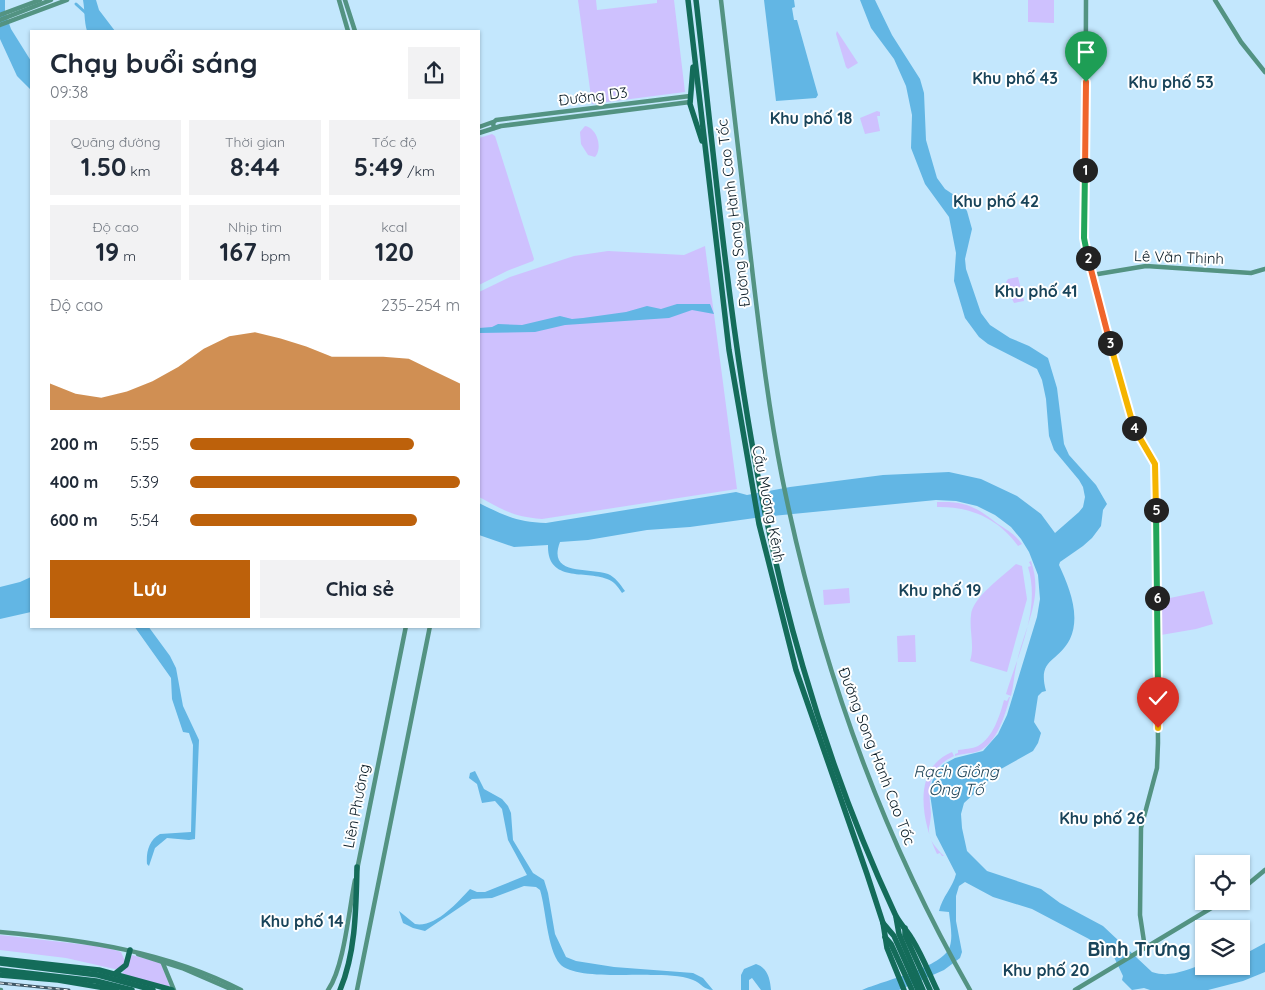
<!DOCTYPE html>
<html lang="vi">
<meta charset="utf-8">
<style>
:root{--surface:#fff;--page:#f2f2f3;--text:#1f2937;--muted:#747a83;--accent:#bd610b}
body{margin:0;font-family:Quicksand,sans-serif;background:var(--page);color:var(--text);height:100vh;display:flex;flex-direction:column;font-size:19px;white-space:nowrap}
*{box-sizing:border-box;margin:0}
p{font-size:16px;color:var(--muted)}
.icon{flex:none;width:28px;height:28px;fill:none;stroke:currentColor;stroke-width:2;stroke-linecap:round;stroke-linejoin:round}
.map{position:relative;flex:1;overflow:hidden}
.side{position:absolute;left:30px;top:30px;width:450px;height:598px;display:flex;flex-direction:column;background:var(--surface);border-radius:0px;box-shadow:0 1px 4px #0004}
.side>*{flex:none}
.tools{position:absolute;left:1195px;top:855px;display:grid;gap:10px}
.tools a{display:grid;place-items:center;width:55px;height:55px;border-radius:0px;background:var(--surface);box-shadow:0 1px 4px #0004;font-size:25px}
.pin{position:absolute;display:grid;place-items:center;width:42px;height:42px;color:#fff;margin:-51px -21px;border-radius:50% 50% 50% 0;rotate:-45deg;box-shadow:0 0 5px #0007}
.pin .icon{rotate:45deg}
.km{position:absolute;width:25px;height:25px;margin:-12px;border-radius:50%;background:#222;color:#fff;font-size:14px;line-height:25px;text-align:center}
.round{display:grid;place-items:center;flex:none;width:52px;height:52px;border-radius:0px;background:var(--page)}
.overview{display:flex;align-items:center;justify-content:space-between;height:85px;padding:0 20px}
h1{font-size:28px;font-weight:700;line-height:38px}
.stats{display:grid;grid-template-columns:repeat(3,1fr);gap:8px;height:85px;padding:5px 20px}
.stats div{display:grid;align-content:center;border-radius:0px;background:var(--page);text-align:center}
.stats b{font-size:25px;font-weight:700}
.stats small{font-size:14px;font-weight:400}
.stats p{font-size:14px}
.chart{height:140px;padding:10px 20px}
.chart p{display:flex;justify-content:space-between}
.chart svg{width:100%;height:90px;margin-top:5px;fill:var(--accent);opacity:.7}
.button{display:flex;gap:10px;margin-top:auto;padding:10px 20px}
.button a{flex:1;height:58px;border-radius:0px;background:var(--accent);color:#fff;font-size:20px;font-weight:700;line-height:58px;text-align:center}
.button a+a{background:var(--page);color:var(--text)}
ul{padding:0 20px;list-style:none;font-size:16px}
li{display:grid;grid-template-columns:80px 60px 1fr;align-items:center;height:38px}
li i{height:12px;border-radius:6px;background:var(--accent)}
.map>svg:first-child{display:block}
</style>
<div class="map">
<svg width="1265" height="990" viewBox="0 0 1265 990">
<rect width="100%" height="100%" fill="#c3e7fd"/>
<g fill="#cec1fe">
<polygon points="578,0 596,0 597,10 657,3 657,0 674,0 685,92 592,104"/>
<polygon points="1028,0 1054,0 1054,23 1028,22"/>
<polygon points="837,31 858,63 848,69 846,67 836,34"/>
<polygon points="877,111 880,112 880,116 877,116 880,131 865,134 860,118"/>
<path d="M585 126C597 128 603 148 595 157L588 155 581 144 580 132Z"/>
<polygon points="492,134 495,136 534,259 533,261 507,271 479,285 479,138"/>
<path d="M705 246 737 489 542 519C511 516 506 511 479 497V292L510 277 574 256 608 251 684 255Z"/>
<polygon points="1018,277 1024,301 1014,303 1011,297 1006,282 1008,279"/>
<path d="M937 502C967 501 976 507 998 524 1007 530 1015 534 1022 544L1018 546C999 519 970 506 937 507Z"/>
<path d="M1031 561C1044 598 1025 626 1017 662 1014 673 1014 685 1011 696L1006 694C1018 654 1041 609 1028 567L1031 566 1029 562Z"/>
<path d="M1016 564 1022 566 1027 599 1007 672 970 661C975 646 969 631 971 615 972 598 1003 576 1016 564Z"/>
<polygon points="849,588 850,603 824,605 823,590"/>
<polygon points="1204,591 1213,624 1196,629 1161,635 1160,600"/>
<polygon points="915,635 916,662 898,662 897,636"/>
<path d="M1009 697H1010C1005 715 997 743 979 751 971 754 963 753 955 756V754L958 753V750C964 749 972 749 978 746 993 738 1000 715 1004 700L1007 701Z"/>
<path d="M952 752 954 756C927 769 928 787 931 813 931 818 930 823 929 828 928 840 936 848 944 856H942L940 853 937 854C922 822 911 769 952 752Z"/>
<polygon points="0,935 105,947 121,952 125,961 123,968 119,970 66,958 0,950"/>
<polygon points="132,955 161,963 170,987 122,974"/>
</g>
<g fill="#62b6e4">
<polygon points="0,0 5,0 5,12 11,29 31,61 31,90 17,76 0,39"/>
<path d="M83 0H96L99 10 115 31H87C84 21 85 11 83 0Z"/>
<polygon points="764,0 794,0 795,7 792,8 794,20 797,20 818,95 816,98 776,101"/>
<path d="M860 0H875L892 35 920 79 924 93 926 140 937 178 945 189 957 197 967 211 972 229 965 259 966 269 981 313 990 325 1010 338 1029 346 1048 358 1057 388 1064 444 1069 455 1096 485 1107 504 1103 510 1101 526 1092 538 1083 546 1060 562 1059 565C1069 587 1081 615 1070 639 1058 663 1037 658 1046 691L1042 692 1038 696 1034 722 1041 733 1038 743 1033 751 1001 769 964 803 961 814 962 828 967 851 987 871 1041 889 1060 903 1103 926 1152 972C1171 978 1185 970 1204 964V966H1241V956L1265 943V972L1243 981 1208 990H1150L1144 988 1132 990 1122 980 1123 976 1113 955 1089 939 1032 909 993 897 965 882 959 886 956 896V921L962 952 960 958 944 970 899 990H862C882 981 945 967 950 946 953 936 950 922 949 912L939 911C942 897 953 887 956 874L936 835 930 794 932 782 936 771 944 764 955 758 983 751 998 734 1007 715 1037 617 1040 599 1038 575 1029 552 1021 539 1011 527 995 515 977 506 956 501 936 500 762 517 690 527 647 530 588 540 560 542C547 576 588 567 608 574 615 577 620 584 625 591L622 593C618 587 614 581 607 579 585 570 547 583 548 545L514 547 479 535V503C503 515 517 522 546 523L736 492 747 495 790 487 883 475 949 472 981 479 1017 496 1041 514 1055 533 1079 512 1083 507 1085 497 1083 487 1079 480 1054 450 1049 436 1046 399 1042 380 1037 369 988 344 979 337 965 318 954 281 956 253 949 217 925 184 911 148 912 115 906 86 894 59 871 28Z"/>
<polygon points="677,304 710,304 714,314 692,310 669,318 565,325 535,332 479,333 479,328 492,327 498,324 522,325 560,316 572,319 583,318 626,312 647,306 661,309"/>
<polygon points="31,577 31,612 0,619 0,587 20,582"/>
<path d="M134 626H148L170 656 176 668 183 706 199 740 195 839 189 840 167 838 155 848 149 866 147 864C146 852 149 840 160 834L191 832 193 745 189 733 183 732 172 699 171 678Z"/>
<path d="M475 771 484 789 502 799 508 806 511 813 513 840 533 873 544 880 548 893 555 934 566 957 576 961 614 967 693 973 703 978 713 990C704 990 701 983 693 980 680 975 665 975 651 975 631 974 573 979 560 964 547 949 546 909 540 890L536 887 524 886 492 898 472 899 425 931 413 928 403 923 399 911 415 924C435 928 457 903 470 889L477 892H485L527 875 508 840 502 809 495 801 482 803 477 784 469 778 470 773Z"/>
<path d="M756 964C768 968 770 979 771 990H761L752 978 749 980V990H741V975L744 969Z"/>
</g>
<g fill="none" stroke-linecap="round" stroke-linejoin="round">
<polyline stroke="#62b6e4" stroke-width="3" points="76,4 87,14"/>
<g stroke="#539382" stroke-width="4.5">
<polyline points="339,0 348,31"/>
<polyline points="345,0 355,31"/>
<path d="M721 0C731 93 742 185 753 277 761 344 769 411 782 477 818 656 879 831 970 990"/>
<polyline points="1086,0 1085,238 1091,272 1130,418 1154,461 1156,470 1158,743 1157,768 1141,828 1140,915 1145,948"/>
<polyline points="1215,0 1241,42 1265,72"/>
<polyline points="0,15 40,0"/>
<polyline points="0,20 51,0"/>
<polyline points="0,25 67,0"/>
<polyline points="479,127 493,122"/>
<polyline points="494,128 493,123 496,120 690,96"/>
<polyline points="479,133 501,126 690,102"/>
<polyline points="1092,275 1146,266 1251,273 1265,269"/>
<polyline points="357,870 406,626"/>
<polyline points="1241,890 1265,870"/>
<path d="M0 932C84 940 165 951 241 990"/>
<polyline points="138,954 182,968 233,990"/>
<polyline points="162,961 174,990"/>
<polyline points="0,990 1,990"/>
<path d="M328 990C344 968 349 909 355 880"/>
<polyline points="357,990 430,626"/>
<polyline points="1075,990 1223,901"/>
</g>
<g stroke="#146c5a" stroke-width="5.5">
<polyline points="688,0 729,350 759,524 796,670 867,874 883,923 887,948 904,990"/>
<path d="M696 0C722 223 739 450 803 667 827 750 858 835 895 914 899 923 907 930 912 939 922 955 929 973 937 990"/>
<polyline points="693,67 690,104 702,141"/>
<polyline points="896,917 899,934 923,990"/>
<polyline points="883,923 894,936 918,990"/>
<polyline points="905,928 905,935 930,990"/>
<polyline points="885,937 891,944 912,990"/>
<polyline points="0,959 99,970 172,990"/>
<polyline points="0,963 98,975 153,990"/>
<polyline points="0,970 96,981 132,990"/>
<polyline points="116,973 126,965 130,950"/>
<polyline points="0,975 58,980 117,990"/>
<path d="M340 990C356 952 356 907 357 867"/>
</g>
<g stroke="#415866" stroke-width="3">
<polyline id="rail" points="0,983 69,990"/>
</g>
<use href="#rail" stroke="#fff" stroke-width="1" stroke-dasharray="4" stroke-linecap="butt"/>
</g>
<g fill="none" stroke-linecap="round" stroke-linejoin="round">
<g stroke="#fff" stroke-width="10">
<polyline id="split-1" points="1085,170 1086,82"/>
</g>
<g stroke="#fff" stroke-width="10">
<polyline id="split-2" points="1085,170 1084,238 1088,258"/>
</g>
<g stroke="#fff" stroke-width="10">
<polyline id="split-3" points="1088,258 1110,343"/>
</g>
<g stroke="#fff" stroke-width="10">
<polyline id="split-4" points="1110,343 1134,428"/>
</g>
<g stroke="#fff" stroke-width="10">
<polyline id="split-5" points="1134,428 1155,464 1156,510"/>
</g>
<g stroke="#fff" stroke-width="10">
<polyline id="split-6" points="1156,510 1157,598"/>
</g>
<g stroke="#fff" stroke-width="10">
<polyline id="split-7" points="1157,598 1158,686"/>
</g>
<g stroke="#fff" stroke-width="10">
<polyline id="split-8" points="1158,728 1158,686"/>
</g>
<use href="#split-1" stroke="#f0652b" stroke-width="6"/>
<use href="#split-2" stroke="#22a559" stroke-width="6"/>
<use href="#split-3" stroke="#f0652b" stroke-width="6"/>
<use href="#split-4" stroke="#f5b400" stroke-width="6"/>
<use href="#split-5" stroke="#f5b400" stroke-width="6"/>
<use href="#split-6" stroke="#22a559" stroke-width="6"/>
<use href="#split-7" stroke="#22a559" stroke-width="6"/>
<use href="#split-8" stroke="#f5b400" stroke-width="6"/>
</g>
<g text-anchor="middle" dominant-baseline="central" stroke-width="4" stroke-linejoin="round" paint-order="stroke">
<g font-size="15" fill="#0a1c26" stroke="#fff">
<text transform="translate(593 96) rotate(-7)">Đường D3</text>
<text transform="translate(733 213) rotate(-97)">Đường Song Hành Cao Tốc</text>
<text transform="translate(1179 257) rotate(2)">Lê Văn Thịnh</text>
<text transform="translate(769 504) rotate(79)">Cầu Mương Kênh</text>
<text transform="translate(877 756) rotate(69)">Đường Song Hành Cao Tốc</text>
<text transform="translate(356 806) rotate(-79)">Liên Phường</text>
</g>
<g font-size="16" font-weight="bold" fill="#19445a" stroke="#fff">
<text x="1015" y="78">Khu phố 43</text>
<text x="1171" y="82">Khu phố 53</text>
<text x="811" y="118">Khu phố 18</text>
<text x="996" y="201">Khu phố 42</text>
<text x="1036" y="291">Khu phố 41</text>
<text x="940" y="590">Khu phố 19</text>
<text x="1102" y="818">Khu phố 26</text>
<text x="302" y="921">Khu phố 14</text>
<text x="1046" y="970">Khu phố 20</text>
</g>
<g font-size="16" font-style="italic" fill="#21465a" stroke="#fff">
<text x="956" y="771">Rạch Giồng<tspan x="956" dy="18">Ông Tố</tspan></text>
</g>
<g font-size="20" font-weight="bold" fill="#19445a" stroke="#fff">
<text x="1139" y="948">Bình Trưng</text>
</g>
</g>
</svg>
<div class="tools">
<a><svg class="icon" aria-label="locate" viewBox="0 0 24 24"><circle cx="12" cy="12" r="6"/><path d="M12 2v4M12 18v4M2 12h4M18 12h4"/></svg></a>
<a><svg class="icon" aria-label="layers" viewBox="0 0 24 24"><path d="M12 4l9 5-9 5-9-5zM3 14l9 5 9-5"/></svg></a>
</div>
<div class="pin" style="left:1086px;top:82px;background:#1e9e55"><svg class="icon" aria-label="arrive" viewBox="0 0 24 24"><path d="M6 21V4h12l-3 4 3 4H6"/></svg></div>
<div class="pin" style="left:1158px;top:728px;background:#d93025"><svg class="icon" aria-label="check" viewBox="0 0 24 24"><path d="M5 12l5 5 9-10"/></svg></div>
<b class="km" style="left:1085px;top:170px">1</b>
<b class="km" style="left:1088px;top:258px">2</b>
<b class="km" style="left:1110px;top:343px">3</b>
<b class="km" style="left:1134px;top:428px">4</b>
<b class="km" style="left:1156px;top:510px">5</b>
<b class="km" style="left:1157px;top:598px">6</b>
<section class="side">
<div class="overview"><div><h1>Chạy buổi sáng</h1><p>09:38</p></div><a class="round"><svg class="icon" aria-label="share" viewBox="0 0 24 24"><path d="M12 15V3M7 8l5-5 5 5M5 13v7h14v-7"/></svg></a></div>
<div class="stats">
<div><p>Quãng đường</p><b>1.50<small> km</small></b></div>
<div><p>Thời gian</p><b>8:44</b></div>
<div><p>Tốc độ</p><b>5:49<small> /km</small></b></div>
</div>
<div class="stats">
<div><p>Độ cao</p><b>19<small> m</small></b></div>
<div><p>Nhịp tim</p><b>167<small> bpm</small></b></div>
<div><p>kcal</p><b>120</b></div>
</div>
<div class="chart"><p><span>Độ cao</span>235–254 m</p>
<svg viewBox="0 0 160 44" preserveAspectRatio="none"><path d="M0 44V31L10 36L20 38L30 35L40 30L50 23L60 14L70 8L80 6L90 9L100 13L110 18L120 18L130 18L140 19L150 25L160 31V44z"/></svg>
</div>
<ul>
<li><b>200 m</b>5:55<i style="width:83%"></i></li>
<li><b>400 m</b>5:39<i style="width:100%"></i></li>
<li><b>600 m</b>5:54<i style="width:84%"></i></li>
</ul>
<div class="button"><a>Lưu</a><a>Chia sẻ</a></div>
</section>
</div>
